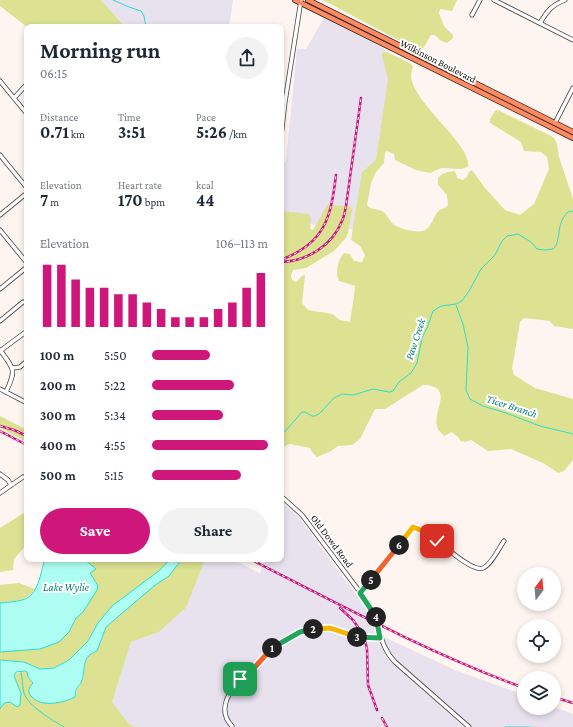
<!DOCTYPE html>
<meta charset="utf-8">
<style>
:root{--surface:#fff;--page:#f2f2f3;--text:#1f2937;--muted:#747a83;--accent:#cf167b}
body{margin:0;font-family:"Crimson Pro",serif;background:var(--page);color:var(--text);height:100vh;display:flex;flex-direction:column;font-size:15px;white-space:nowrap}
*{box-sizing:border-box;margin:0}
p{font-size:13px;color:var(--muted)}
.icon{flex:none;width:22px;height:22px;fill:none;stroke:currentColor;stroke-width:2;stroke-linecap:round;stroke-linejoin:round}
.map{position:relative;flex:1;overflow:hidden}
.sheet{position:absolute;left:24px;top:24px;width:260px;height:538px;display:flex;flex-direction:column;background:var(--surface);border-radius:8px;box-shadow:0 2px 6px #0003}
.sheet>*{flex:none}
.needle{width:26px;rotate:16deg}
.fabs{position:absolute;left:517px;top:567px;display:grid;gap:8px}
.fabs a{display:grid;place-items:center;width:44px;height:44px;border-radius:50%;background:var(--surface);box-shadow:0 2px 6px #0003;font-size:20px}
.pin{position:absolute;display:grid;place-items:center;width:34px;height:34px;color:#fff;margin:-17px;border-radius:8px;box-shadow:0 2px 6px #0006}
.km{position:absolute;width:20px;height:20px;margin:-10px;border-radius:50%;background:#222;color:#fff;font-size:11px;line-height:20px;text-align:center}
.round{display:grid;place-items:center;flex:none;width:42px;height:42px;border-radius:21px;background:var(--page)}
.overview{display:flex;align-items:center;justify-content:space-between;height:68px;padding:0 16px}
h1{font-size:22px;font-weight:700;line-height:30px}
.figures{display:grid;grid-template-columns:repeat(3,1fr);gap:6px;height:68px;padding:4px 16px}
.figures div{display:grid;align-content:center}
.figures b{font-size:17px;font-weight:700}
.figures small{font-size:11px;font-weight:400}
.figures p{font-size:11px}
.chart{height:112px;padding:8px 16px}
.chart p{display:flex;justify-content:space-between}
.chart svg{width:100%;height:72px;margin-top:4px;stroke:var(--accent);stroke-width:6}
.primary-button{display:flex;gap:8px;margin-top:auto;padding:8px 16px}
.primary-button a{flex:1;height:46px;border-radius:24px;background:var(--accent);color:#fff;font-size:16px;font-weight:700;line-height:46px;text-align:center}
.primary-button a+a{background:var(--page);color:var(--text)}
ul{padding:0 16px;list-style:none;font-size:13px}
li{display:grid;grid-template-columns:64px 48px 1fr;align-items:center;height:30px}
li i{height:10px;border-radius:5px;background:var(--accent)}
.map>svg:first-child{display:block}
</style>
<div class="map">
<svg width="573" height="727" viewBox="0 0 573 727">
<rect width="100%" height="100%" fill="#fff5f0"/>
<g fill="#e7e2ee">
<polygon points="101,0 233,0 229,27 125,27"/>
<polygon points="324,18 384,48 391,76 378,163 365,169 356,230 281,220 281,170 286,160 297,49 306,49"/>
<polygon points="281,501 297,515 309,531 372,616 384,637 455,670 524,695 524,708 554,708 554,707 573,714 573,727 135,727 128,723 112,702 131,642 159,632 183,609 188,603 205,559 232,559 260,573 265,559 281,559"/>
</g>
<g fill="#dde192">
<polygon points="0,0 101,0 125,27 27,27 0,6"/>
<polygon points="323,0 457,0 452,11 440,9 439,13 444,26 453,35 453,38 447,43 441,41 435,35 431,35 421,52"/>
<path d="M387 52 411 64 413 67C412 70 411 73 411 76 413 104 473 145 468 167L461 169 441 168 430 173 416 170 395 160 394 154 387 151 385 153 384 163 376 172 371 183 367 205 370 208C374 209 381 210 385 213 388 216 389 220 392 223 398 229 419 234 425 230 436 223 432 211 445 208L448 205 447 195 438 185V178C442 173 448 172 454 171L456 173 457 178 463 180 467 177 469 172 472 170 485 188 505 210 520 215 534 204 549 169 547 157 541 152 524 151 521 142 490 123V119L495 111 498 110 553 137 557 143 559 157 573 199V329L554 326 550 321 524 318 520 322 512 369 514 375 535 388 573 399V460L564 471 558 473 545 464 511 449 488 451 471 440 465 442 460 441 459 438 452 432 444 436C442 434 439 431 438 429 430 413 457 386 423 385L385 409H375L360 439 352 445 338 446 331 451 317 457 312 452 310 448 290 444 281 448V211L308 214 311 218 310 229 313 230 327 205 350 206 352 210 348 233 345 239 334 251 306 268 293 270 291 275 292 280 296 282 302 276 305 275 302 303 308 310 332 314 340 320 350 322 354 296 355 286 339 281C335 273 338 259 344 253L350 254 354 261 362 262 365 255 360 246 351 240 362 172 376 160 388 79 382 56V53Z"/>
<polygon points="0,416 27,430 27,442 0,428"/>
<polygon points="27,511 27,544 14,559 13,570 0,572 0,528"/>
<polygon points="84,559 170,559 160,570 112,606 98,623 88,641 69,660 54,668 40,669 24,662 0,660 0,652 1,651 19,651 69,632 76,618 83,612 98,586 90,573 96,569"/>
<path d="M182 559H205L188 603 184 610H183L159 632 131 642 112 702 128 723 135 727H0V709L4 703 10 702 16 707 19 705 20 690 15 679V674L25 671 27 672 28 677 48 704 76 695C76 688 80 687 82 681 87 667 80 658 97 651L106 627 154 586 169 576Z"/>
<path d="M19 583 35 589C25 603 15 600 0 603V585Z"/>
</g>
<g fill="#aefdf3" stroke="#2dddcb">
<path d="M45 559H84L96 569 90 573 98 586 97 590 83 612 76 618 69 632 59 642 40 649 0 652V603C7 602 15 602 22 600 39 596 40 573 45 559Z"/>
<path d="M170 559H182L169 576 154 586 106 627 97 651C81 657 86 667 82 680 81 684 79 685 77 688 75 691 76 694 75 697 64 703 40 708 31 696 27 691 29 688 33 683L28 677 27 672 25 671 16 672 14 676 21 693 20 705 17 707 10 702 4 703 0 709V660L24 662 40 669 54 668 69 660 88 641 98 623 112 606 160 570Z"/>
</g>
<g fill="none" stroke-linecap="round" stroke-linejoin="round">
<g stroke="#2dddcb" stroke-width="1">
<polyline points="113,0 129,7 141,11 144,16 146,27"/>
<polyline points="456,305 463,324 468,347 466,390 470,399 483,406 506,413 540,426 573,434"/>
<path d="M281 436 302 412H305L312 416H315L320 413 334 398 342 394 353 395 373 389 389 392 393 391 399 382 411 373 417 363 422 338 427 328 433 311 441 306 456 304 462 301 469 291 481 269 495 255 502 241 507 236 518 234 531 242 537 249 545 250 553 249C562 241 555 224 568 212L573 211"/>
<path d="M21 672C23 679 22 687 24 693 28 706 52 720 64 727"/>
<polyline points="505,727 530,727"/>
</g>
<g stroke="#424242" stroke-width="5">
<g id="minor">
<polyline points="494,0 573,40"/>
<polyline points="472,15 480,0"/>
<path d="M540 23C547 11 552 5 565 0"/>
<polyline points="0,81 27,114"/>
<polyline points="14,98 27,84"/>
<polyline points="555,123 573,88"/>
<polyline points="281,137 285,102 301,0"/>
<polyline points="0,155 27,188"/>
<polyline points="0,215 27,193"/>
<polyline points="0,230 27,263"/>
<polyline points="0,289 27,267"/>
<polyline points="0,321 23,302"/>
<path d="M0 350C15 370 16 370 6 392"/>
<polyline points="0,351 27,331"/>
<polyline points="13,368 20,367 27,361"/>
<polyline points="0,389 27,403"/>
<polyline points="0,474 8,480 11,485"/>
<polyline points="0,493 23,477"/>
<path d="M281 496 302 515 369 604C381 624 378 645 395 662L469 727"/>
<path d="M360 593 413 527C419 529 424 531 430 535 440 542 472 573 483 568 491 565 499 548 504 541"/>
<path d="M232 726C216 710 230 689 243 676 247 673 251 670 255 667 260 661 264 656 269 651 281 639 299 631 315 629 330 626 340 632 353 636 357 637 376 638 380 638"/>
</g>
</g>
<g stroke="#202020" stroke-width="6">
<g id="major">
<polyline points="295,0 573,138"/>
<polyline points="308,0 573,132"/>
</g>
</g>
<use href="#minor" stroke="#fff" stroke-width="3.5"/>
<use href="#major" stroke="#ff8960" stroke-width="4.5"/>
<g stroke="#cf167b" stroke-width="2.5">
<g id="rail">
<path d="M283 259C326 242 331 216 336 175"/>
<path d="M281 262C307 261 332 246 342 221 344 217 345 211 346 206L361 98"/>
<polyline points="0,426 14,430 27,436"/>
<polyline points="0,431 27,445"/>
<path d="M250 559C340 605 429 653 524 688"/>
<polyline points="340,608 353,620 364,636 367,649 368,685 377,710"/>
<polyline points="554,697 573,703"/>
<polyline points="382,718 387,727"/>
</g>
</g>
<use href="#rail" stroke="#fff" stroke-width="1" stroke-dasharray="3" stroke-linecap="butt"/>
</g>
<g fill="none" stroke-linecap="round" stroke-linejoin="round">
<g stroke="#fff" stroke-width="8">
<polyline id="split-1" points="240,679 255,667 272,648"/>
</g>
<g stroke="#fff" stroke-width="8">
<polyline id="split-2" points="272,648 300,632 313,629"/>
</g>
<g stroke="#fff" stroke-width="8">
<polyline id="split-3" points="313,629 330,628 357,637"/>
</g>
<g stroke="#fff" stroke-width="8">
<polyline id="split-4" points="357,637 380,638 376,617"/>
</g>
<g stroke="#fff" stroke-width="8">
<polyline id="split-5" points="371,580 360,593 376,617"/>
</g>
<g stroke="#fff" stroke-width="8">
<polyline id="split-6" points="371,580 399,545"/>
</g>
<g stroke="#fff" stroke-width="8">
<polyline id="split-7" points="399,545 413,527 423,531 437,541"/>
</g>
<use href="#split-1" stroke="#f0652b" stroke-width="5"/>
<use href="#split-2" stroke="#22a559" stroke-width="5"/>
<use href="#split-3" stroke="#f5b400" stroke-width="5"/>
<use href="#split-4" stroke="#22a559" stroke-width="5"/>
<use href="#split-5" stroke="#22a559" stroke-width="5"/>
<use href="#split-6" stroke="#f0652b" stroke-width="5"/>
<use href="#split-7" stroke="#f5b400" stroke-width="5"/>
</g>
<g text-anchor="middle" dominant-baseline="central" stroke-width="4" stroke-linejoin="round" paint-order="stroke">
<g font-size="10" fill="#0f0f0f" stroke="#fff">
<text transform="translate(438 61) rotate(27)">Wilkinson Boulevard</text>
<text transform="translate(332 541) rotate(53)">Old Dowd Road</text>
</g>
<g font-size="11" font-style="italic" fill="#0b8079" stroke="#fff">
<text transform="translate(415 339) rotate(-72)">Paw Creek</text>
<text transform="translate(512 406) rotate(18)">Ticer Branch</text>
<text x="66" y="587">Lake Wylie</text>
</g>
</g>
</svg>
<div class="fabs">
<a><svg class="needle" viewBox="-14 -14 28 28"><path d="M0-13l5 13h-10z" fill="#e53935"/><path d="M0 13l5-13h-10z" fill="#747a83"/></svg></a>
<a><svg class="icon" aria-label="locate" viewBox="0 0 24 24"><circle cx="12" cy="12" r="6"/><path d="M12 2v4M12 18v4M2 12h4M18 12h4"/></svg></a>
<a><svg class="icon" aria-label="layers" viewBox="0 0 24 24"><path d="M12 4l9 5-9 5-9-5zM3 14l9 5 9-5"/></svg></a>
</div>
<div class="pin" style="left:240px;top:679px;background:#1e9e55"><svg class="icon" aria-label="arrive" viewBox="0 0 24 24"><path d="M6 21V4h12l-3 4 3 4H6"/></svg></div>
<div class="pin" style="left:437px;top:541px;background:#d93025"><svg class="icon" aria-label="check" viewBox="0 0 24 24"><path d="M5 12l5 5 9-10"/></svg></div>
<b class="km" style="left:272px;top:648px">1</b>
<b class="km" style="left:313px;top:629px">2</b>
<b class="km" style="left:357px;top:637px">3</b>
<b class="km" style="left:376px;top:617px">4</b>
<b class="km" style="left:371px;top:580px">5</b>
<b class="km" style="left:399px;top:545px">6</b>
<section class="sheet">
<div class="overview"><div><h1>Morning run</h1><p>06:15</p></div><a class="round"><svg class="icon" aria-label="share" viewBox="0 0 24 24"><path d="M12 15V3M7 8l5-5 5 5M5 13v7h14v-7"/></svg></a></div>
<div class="figures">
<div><p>Distance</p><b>0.71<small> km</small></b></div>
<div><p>Time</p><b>3:51</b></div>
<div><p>Pace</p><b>5:26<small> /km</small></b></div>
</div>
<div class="figures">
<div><p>Elevation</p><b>7<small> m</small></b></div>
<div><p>Heart rate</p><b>170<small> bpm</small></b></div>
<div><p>kcal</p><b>44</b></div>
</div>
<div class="chart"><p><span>Elevation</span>106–113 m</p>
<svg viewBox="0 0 160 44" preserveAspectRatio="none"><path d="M5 44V6M15 44V6M25 44V15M35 44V20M45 44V20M55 44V24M65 44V24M75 44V29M85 44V33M95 44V38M105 44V38M115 44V38M125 44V33M135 44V29M145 44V20M155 44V11"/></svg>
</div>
<ul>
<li><b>100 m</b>5:50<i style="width:50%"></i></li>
<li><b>200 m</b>5:22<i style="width:71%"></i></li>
<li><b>300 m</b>5:34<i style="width:61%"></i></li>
<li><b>400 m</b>4:55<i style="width:100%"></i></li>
<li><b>500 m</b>5:15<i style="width:77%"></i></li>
</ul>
<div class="primary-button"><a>Save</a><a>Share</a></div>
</section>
</div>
